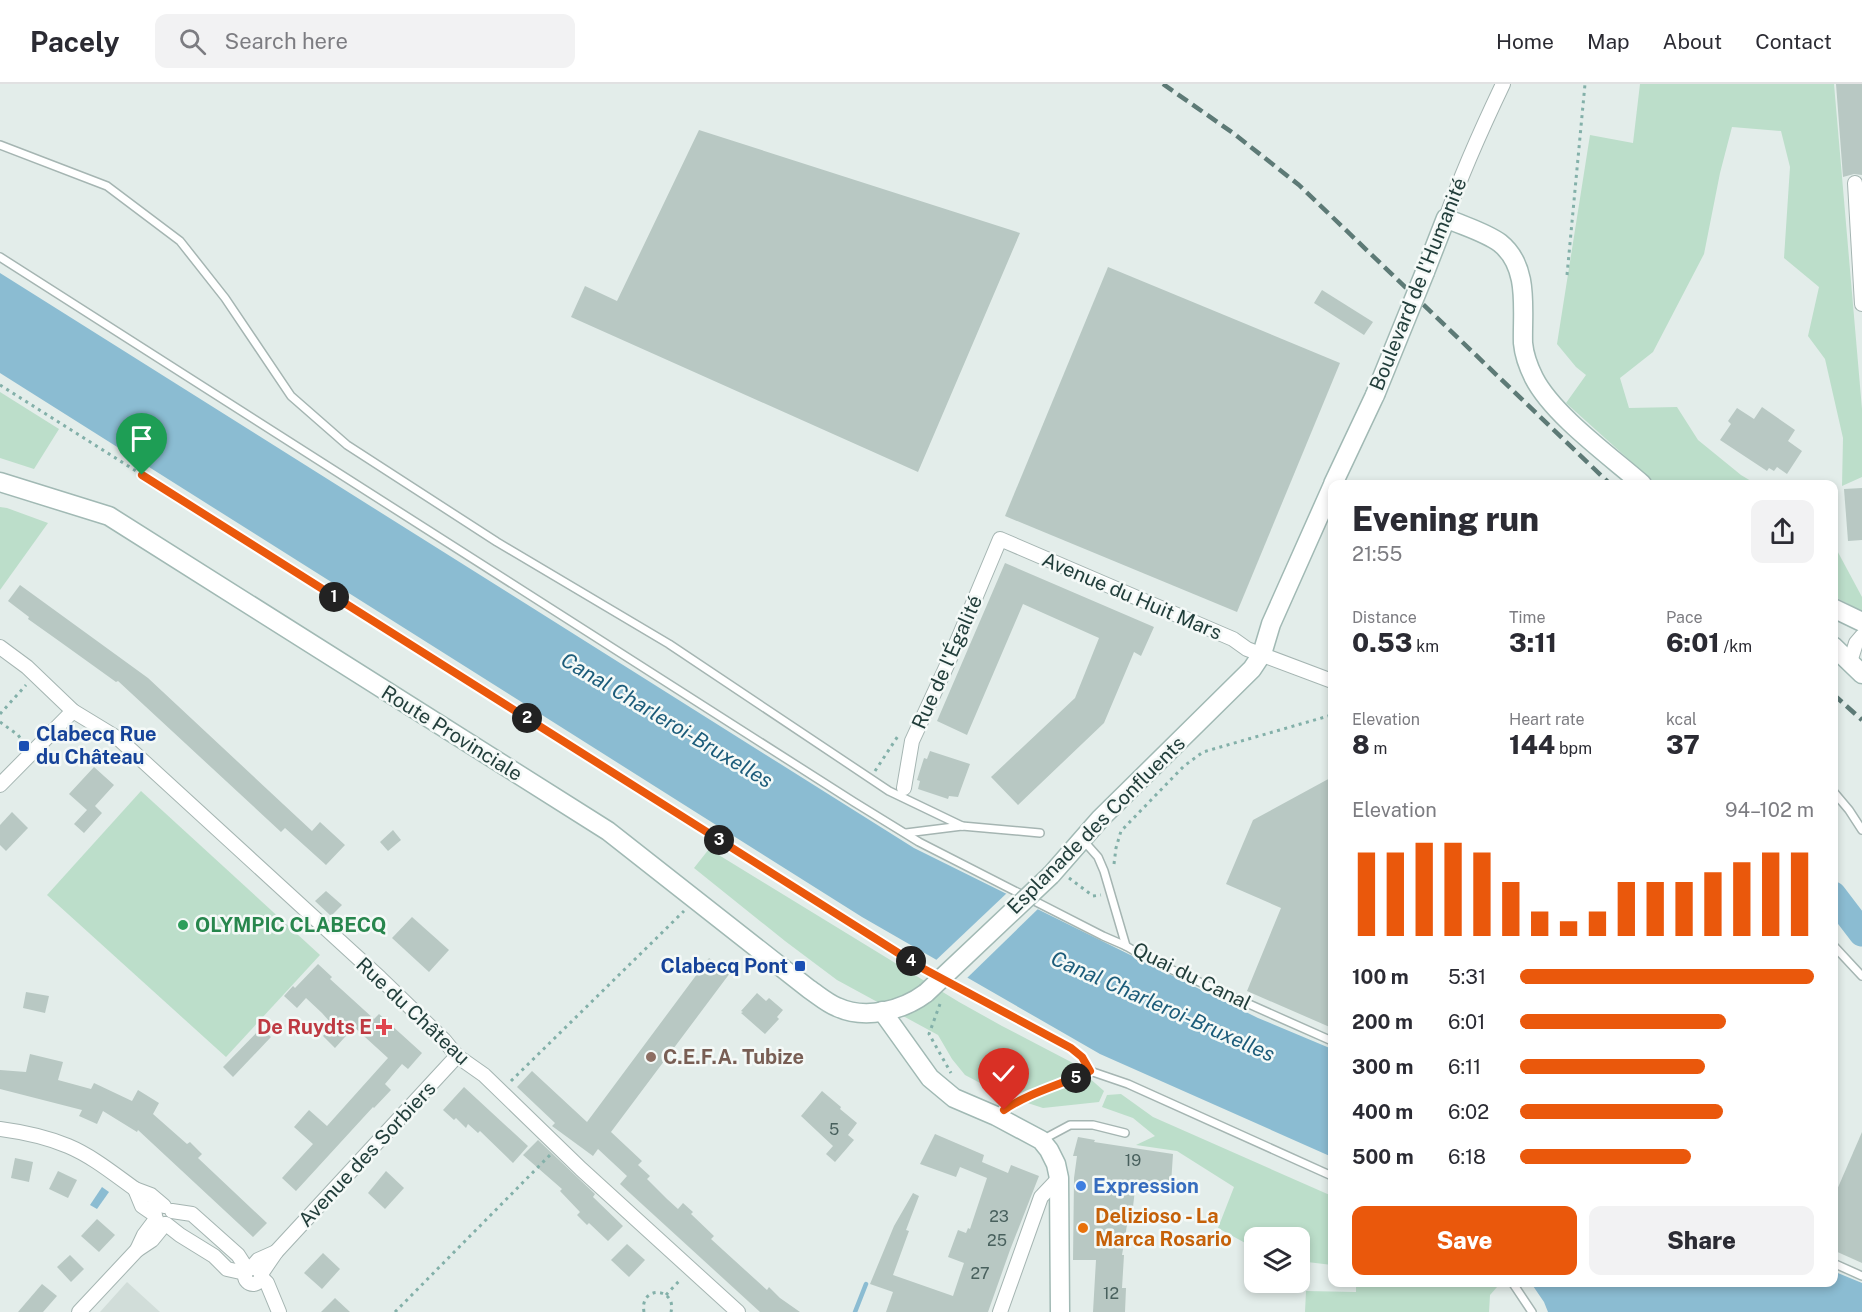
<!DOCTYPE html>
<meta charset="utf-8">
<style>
:root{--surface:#fff;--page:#f2f2f3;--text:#2b2b33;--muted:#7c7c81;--line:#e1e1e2;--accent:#ea580c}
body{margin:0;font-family:"Public Sans",sans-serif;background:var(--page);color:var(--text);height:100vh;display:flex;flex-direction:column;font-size:22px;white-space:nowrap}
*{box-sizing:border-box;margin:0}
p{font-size:20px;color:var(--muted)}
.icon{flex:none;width:33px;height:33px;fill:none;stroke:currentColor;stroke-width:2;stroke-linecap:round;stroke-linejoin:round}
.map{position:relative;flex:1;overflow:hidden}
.details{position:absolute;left:1328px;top:396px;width:510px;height:807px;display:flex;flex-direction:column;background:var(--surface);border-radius:12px;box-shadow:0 3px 9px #0003}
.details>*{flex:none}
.controls{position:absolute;left:1244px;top:1143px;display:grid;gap:12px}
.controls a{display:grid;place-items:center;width:66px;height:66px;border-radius:12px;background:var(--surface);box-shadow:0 3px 9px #0003;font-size:30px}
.pin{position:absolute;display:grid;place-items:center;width:51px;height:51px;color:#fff;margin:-62px -26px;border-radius:50% 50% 50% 0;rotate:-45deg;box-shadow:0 0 6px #0007}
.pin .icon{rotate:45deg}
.km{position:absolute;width:30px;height:30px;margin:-15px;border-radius:50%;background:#222;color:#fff;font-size:16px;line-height:30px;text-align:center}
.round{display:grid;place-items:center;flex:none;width:63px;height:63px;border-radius:12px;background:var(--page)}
.summary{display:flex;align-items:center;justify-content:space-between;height:102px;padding:0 24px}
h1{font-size:33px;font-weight:800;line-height:45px}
.stats{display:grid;grid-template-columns:repeat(3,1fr);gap:9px;height:102px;padding:6px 24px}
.stats div{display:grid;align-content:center}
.stats b{font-size:26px;font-weight:800}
.stats small{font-size:16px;font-weight:400}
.stats p{font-size:16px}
.chart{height:168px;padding:12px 24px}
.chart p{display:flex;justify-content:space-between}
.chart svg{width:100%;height:108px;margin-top:6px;stroke:var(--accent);stroke-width:6}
.cta{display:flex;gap:12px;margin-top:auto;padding:12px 24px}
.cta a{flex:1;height:69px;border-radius:12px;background:var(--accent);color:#fff;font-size:24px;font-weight:800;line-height:69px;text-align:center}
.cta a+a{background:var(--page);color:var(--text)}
ul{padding:0 24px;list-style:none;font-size:20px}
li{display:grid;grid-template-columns:96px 72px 1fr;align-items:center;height:45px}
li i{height:15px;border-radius:8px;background:var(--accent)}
header{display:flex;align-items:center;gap:36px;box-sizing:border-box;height:84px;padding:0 30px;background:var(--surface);border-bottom:2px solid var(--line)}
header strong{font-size:28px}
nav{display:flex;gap:33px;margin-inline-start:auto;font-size:21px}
.search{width:420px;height:54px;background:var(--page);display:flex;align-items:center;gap:15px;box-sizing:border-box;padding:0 21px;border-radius:12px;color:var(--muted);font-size:22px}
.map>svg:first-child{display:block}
</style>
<header>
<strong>Pacely</strong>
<div class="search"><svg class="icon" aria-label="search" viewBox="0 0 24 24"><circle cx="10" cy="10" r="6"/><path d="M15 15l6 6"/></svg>Search here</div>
<nav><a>Home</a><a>Map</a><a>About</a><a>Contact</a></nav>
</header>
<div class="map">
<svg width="1862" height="1228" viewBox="0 0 1862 1228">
<rect width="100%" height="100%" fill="#e3edea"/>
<polygon fill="#d1ddd9" points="127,1198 160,1228 100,1228"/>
<g fill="#bcdeca">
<polygon points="1640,0 1834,0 1862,325 1862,393 1842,402 1843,354 1825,275 1808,252 1819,203 1784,174 1790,83 1781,47 1732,43 1720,89 1704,170 1653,268 1620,294 1629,324 1677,323 1698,356 1741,391 1756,400 1656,400 1566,319 1586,291 1576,283 1557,260 1590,51 1633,59"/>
<polygon points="0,308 59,345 34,385 0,374"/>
<polygon points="0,423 7,424 48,439 0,506"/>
<polygon points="1833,459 1862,513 1862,527 1833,512"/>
<polygon points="141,707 320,871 226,973 47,811"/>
<polygon points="709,765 959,918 1002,942 1071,978 1104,1007 1099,1018 1043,1024 1003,1011 965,991 952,975 938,951 837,896 785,857 694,784"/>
<polygon points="1121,1010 1153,1033 1332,1112 1332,1181 1299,1177 1299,1154 1254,1154 1254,1171 1248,1171 1247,1160 1218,1144 1234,1103 1177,1067 1136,1061 1155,1052 1133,1034 1102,1023 1107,1011"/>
<polygon points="1492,1198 1497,1203 1490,1211 1489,1228 1305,1228 1306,1207 1356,1208 1356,1199"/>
</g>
<g fill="#8bbcd2">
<polygon points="0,189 914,764 1258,934 1332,965 1332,1073 1100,970 862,833 0,289"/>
<polygon points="102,1103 109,1108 97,1125 90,1121"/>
<polygon points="1833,1187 1862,1199 1862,1228 1548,1228 1544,1218 1531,1199 1833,1198"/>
</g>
<polygon fill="#e3edea" points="1008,808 1040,823 965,896 934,878"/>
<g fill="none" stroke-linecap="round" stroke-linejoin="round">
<polyline stroke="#8bbcd2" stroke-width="4.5" points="855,1228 866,1200"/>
<polyline stroke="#8bbcd2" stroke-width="27" points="1833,811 1862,849"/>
</g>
<g fill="#b8c8c3">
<polygon points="1836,0 1862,0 1862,91 1854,90 1843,93"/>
<polygon points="699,46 1020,149 918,388 571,233 585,202 617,217"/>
<polygon points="1108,183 1340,279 1237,528 1005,432"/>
<polygon points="1322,206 1373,238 1364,251 1314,219"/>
<polygon points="1762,323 1795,346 1788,357 1802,367 1787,390 1777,383 1774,387 1769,384 1767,387 1720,356 1731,340 1728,337 1737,324 1754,335"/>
<polygon points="1862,404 1862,456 1848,457 1844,405"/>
<polygon points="1005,479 1154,543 1141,572 1134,568 1104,639 1018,721 991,693 1075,614 1099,554 1023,520 967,651 937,637"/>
<polygon points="20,501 148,594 312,747 320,738 345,761 326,781 285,744 281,748 118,597 116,598 59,557 28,535 29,533 8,517"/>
<polygon points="930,667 970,680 958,713 949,712 948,715 918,705 920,697 917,696 924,674 927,675"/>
<polygon points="94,683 114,701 95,722 102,729 84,749 74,740 87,726 69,710"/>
<polygon points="1332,693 1332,944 1247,907 1281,824 1226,800 1253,736"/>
<polygon points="12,728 28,744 6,767 0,761 0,741"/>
<polygon points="393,746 401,756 388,767 380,758"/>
<polygon points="326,807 342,821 331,832 315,817"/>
<polygon points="412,833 449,866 429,888 392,854"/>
<polygon points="709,874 730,889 611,1048 642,1077 638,1081 650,1092 647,1095 667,1115 678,1125 683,1119 693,1128 691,1130 714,1152 711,1155 723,1166 767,1206 769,1203 780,1214 800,1228 760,1228 620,1100 627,1092 598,1065 593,1072 552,1042 555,1039 517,1003 532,987 587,1038"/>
<polygon points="318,880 332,893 330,895 374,935 379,930 422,969 408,985 402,980 385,1000 391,1006 374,1024 373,1023 296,1107 282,1094 313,1060 294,1043 309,1026 327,1042 388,974 354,943 335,964 323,952 328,946 325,943 330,938 322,929 306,914 297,924 284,912 293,902 295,904"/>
<polygon points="26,908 49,912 45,929 23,924"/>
<polygon points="757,909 766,917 769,914 783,926 777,933 779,935 765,950 741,929 743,928 741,927"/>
<polygon points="261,944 271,953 233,993 223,983"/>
<polygon points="30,970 63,978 58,996 91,1005 94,999 132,1017 138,1006 159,1019 153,1030 187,1060 190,1058 202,1070 198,1074 267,1139 253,1153 138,1046 137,1048 103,1027 97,1040 79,1032 82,1026 0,1005 0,986 26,988"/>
<polygon points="464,1003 528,1062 513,1079 480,1047 478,1049 468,1040 466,1044 456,1034 454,1036 443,1026"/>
<polygon points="822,1007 841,1023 840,1025 857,1039 848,1051 854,1056 835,1078 826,1070 833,1062 801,1032"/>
<polygon points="1862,1048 1862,1179 1833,1166 1833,1115"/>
<polygon points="935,1050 984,1071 982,1078 1008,1089 1011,1081 1039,1092 1010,1166 988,1228 886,1228 893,1208 870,1200 894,1142 913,1109 919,1112 906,1146 909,1147 893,1191 953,1212 964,1179 948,1173 958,1146 966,1149 968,1144 970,1145 987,1094 960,1083 956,1093 920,1080"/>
<polygon points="1078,1053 1095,1056 1094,1058 1173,1070 1171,1100 1136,1096 1133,1123 1130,1123 1122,1171 1124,1171 1122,1204 1126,1204 1125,1228 1093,1228 1096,1176 1073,1176 1074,1094 1077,1072 1073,1072"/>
<polygon points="538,1056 595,1110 593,1113 623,1142 608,1157 589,1139 587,1141 577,1131 580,1128 560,1107 562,1105 523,1071"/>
<polygon points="15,1074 33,1078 29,1098 11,1094"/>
<polygon points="58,1087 77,1096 68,1114 49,1105"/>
<polygon points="386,1087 404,1104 385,1125 368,1109"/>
<polygon points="97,1135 115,1151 99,1168 81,1152"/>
<polygon points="627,1160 645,1176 629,1193 611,1176"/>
<polygon points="323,1169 340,1185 322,1205 304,1189"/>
<polygon points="70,1171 84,1185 71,1198 57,1183"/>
<polygon points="42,1200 57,1212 43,1228 18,1228"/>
<polygon points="335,1214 350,1228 321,1228"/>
</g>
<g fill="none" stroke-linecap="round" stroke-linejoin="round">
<g stroke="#a5b5b2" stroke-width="10">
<g id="lane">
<polyline points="0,61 107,102 180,157 225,214 291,312 347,361 497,458 669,560 889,707 962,742"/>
<polyline points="0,173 854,718 919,758 1103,852 1126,862 1150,876 1332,957"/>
<polyline points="1833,707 1849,726 1862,746"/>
<polyline points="906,749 962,742 1040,749"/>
<polyline points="1082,755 1098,773 1104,787 1126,862"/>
<polyline points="1833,861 1862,892"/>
<polyline points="1071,964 1081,973 1090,987 1128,1000 1332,1092"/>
<path d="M998 1030C1026 1009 1059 1002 1090 987"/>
<polyline points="1042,1056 1070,1041 1093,1041 1125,1049"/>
<polyline points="1833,1179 1862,1192"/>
<polyline points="1512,1198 1532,1228"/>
</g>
</g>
<g stroke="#a5b5b2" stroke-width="16">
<g id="street">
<polyline points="1855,99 1862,220"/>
<path d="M1446 134C1462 88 1482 44 1503 0"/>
<polyline points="0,563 27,583 73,627 119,655 380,894 444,956 457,972 484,991 581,1085 738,1228"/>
<polyline points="1850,578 1856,559 1862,552"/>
<polyline points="0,701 73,627"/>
<polyline points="904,704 912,657 948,579 1000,455 1233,555 1247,565 1332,597"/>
<path d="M0 1045C23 1048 46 1053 68 1062 92 1072 114 1090 135 1105"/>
<polyline points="172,1127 192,1130 238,1171 247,1185"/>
<polyline points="155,1131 142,1122 135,1105 151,1111 164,1122"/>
<polyline points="156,1135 144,1151 137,1166 152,1156 165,1140"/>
<polyline points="166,1140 180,1151 214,1172 227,1185 245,1189"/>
<polyline points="276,1168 457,972"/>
<circle cx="253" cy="1192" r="8"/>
<polyline points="251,1184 258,1176 276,1168 261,1190"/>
<polyline points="261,1193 267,1199 279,1228"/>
<polyline points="79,1228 137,1166"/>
<polyline points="1000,1228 1041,1113 1059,1094"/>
</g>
</g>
<g stroke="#a1b9b4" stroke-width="21">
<g id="secondary">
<path d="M1425 188 1446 134C1463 142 1485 148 1500 159 1530 183 1522 226 1523 259 1524 270 1529 284 1534 294 1553 331 1610 372 1642 400"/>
<path d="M0 398 109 432 608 747 809 905C818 911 827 919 837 923 865 936 902 927 926 909"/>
<polyline points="1333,400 1375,311"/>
<polyline points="1833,524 1862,538"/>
<polyline points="1833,562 1862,590"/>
<polyline points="1051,791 1100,735 1252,585 1262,570 1271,540 1332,403"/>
<polyline points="882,927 930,994 954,1014 996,1032 1041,1056 1049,1066 1056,1080 1059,1094 1060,1228"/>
</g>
</g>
<g stroke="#83b0a9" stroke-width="3" stroke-dasharray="3 4.5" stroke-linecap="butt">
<polyline points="1567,191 1585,0"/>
<polyline points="0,301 927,887"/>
<polyline points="0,630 26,601"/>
<polyline points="0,638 18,651 23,658"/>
<polyline points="875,687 898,652"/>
<polyline points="1114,780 1116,764 1121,747 1184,682 1203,668 1332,631"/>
<polyline points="1069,794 1093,812 1101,811"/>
<polyline points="956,903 1062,959"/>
<polyline points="940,920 929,950 951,989"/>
<polyline points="511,997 684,827"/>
<polyline points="666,1211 681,1195"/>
<polyline points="395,1228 550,1071"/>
<path d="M644 1228C639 1201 677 1203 671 1228"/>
</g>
<use href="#lane" stroke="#fff" stroke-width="7"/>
<use href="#street" stroke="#fff" stroke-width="14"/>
<use href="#secondary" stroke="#fff" stroke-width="18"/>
<g stroke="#5d7a76" stroke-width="4.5" stroke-dasharray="12 6" stroke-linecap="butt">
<polyline points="1163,0 1233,49 1299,101 1610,400"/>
<polyline points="1833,610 1862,636"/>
</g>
<g stroke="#a1b9b4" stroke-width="21" stroke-linecap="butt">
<g id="secondary-bridge">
<polyline points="1375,311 1425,188"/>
<polyline points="926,909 1051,791"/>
</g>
</g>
<use href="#secondary-bridge" stroke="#fff" stroke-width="18"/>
</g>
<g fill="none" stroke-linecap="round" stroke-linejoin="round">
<g stroke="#fff" stroke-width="12">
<path id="route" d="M142 391 922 884 1071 964 1082 973 1090 987C1061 1001 1030 1008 1004 1026"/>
</g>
<use href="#route" stroke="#ea580c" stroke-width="8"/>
</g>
<g fill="#1a4fb4" stroke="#f4f9f7" stroke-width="2">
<rect x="18" y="656" width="12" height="12" rx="3"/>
<rect x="794" y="876" width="12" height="12" rx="3"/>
</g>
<circle fill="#2e9e5b" stroke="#f4f9f7" stroke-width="2" cx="183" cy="841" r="6"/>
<path fill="#e0444e" stroke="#f4f9f7" stroke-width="2" d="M381 934h6v6h6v6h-6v6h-6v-6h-6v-6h6z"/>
<circle fill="#8d6e63" stroke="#f4f9f7" stroke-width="2" cx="651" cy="973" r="6"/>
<circle fill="#3f7fe0" stroke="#f4f9f7" stroke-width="2" cx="1081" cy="1102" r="6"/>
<circle fill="#e8710a" stroke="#f4f9f7" stroke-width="2" cx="1083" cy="1144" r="6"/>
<g text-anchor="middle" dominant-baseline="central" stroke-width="5" stroke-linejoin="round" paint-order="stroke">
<g font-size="16" fill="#48605d">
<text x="834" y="1045">5</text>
<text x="1133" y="1076">19</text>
<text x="999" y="1132">23</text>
<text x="997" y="1156">25</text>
<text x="980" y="1189">27</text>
<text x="1111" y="1209">12</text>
</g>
<g font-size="20" fill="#223e3b" stroke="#f4f9f7">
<text transform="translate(1418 200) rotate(-68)">Boulevard de l'Humanité</text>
<text transform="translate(1132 512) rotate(23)">Avenue du Huit Mars</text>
<text transform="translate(947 578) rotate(-66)">Rue de l'Égalité</text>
<text transform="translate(452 649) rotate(32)">Route Provinciale</text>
<text transform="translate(1096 741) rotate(-45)">Esplanade des Confluents</text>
<text transform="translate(1192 892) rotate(26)">Quai du Canal</text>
<text transform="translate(413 927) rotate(43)">Rue du Château</text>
<text transform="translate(367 1070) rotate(-47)">Avenue des Sorbiers</text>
</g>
<g font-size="20" font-weight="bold" fill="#164399" stroke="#f4f9f7" text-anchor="start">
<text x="36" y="650">Clabecq Rue<tspan x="36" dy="23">du Château</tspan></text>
<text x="788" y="882" text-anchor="end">Clabecq Pont</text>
</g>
<g font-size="20" font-weight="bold" fill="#27864d" stroke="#f4f9f7" text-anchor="start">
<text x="195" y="841">OLYMPIC CLABECQ</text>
</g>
<g font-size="20" font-weight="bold" fill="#be3a42" stroke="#f4f9f7" text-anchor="end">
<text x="372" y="943">De Ruydts E</text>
</g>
<g font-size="20" font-weight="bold" fill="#785e54" stroke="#f4f9f7" text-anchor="start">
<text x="663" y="973">C.E.F.A. Tubize</text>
</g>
<g font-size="20" font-weight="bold" fill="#366cbe" stroke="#f4f9f7" text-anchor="start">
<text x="1093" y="1102">Expression</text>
</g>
<g font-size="20" font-weight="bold" fill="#c56008" stroke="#f4f9f7" text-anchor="start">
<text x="1095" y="1132">Delizioso - La<tspan x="1095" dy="23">Marca Rosario</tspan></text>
</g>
<g font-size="21" font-style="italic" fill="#1c5c7a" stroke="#f4f9f7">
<text transform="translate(667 636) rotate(31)">Canal Charleroi-Bruxelles</text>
<text transform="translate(1163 922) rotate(24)">Canal Charleroi-Bruxelles</text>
</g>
</g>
</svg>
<div class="controls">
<a><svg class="icon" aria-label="layers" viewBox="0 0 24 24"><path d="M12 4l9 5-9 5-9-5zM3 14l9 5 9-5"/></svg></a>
</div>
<div class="pin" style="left:142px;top:391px;background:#1e9e55"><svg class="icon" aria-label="arrive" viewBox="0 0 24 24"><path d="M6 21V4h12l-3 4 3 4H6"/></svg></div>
<div class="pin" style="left:1004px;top:1026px;background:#d93025"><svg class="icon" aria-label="check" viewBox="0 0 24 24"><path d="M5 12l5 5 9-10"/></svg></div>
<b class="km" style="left:334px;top:513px">1</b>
<b class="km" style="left:527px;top:634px">2</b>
<b class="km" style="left:719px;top:756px">3</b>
<b class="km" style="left:911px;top:877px">4</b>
<b class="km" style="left:1076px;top:994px">5</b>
<section class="details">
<div class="summary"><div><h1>Evening run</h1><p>21:55</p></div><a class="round"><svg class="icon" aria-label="share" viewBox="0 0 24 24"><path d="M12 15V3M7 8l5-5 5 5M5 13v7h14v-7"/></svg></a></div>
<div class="stats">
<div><p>Distance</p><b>0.53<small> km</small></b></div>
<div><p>Time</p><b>3:11</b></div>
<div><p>Pace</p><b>6:01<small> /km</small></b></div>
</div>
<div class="stats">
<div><p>Elevation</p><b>8<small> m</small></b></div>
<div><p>Heart rate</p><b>144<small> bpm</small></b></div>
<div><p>kcal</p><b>37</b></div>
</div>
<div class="chart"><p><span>Elevation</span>94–102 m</p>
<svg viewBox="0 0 160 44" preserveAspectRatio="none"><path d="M5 44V10M15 44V10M25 44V6M35 44V6M45 44V10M55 44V22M65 44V34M75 44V38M85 44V34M95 44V22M105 44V22M115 44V22M125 44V18M135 44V14M145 44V10M155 44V10"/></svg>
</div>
<ul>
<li><b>100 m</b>5:31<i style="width:100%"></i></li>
<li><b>200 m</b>6:01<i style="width:70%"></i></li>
<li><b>300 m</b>6:11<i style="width:63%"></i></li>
<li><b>400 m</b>6:02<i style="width:69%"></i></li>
<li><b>500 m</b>6:18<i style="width:58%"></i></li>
</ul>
<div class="cta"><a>Save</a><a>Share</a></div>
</section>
</div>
